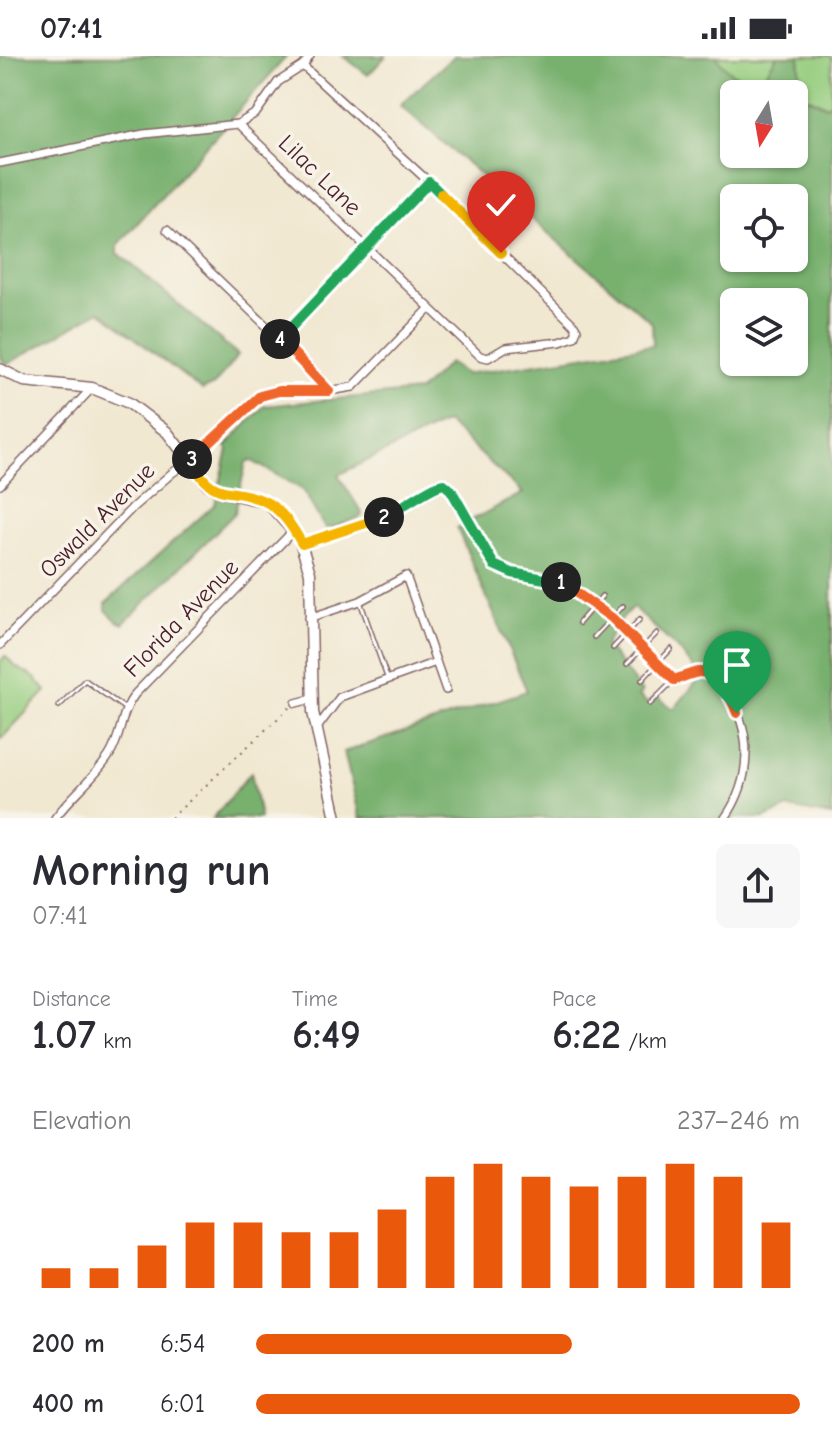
<!DOCTYPE html>
<meta charset="utf-8">
<style>
:root{--surface:#fff;--page:#f7f7f7;--text:#2b2b33;--muted:#7c7c81;--accent:#ea580c}
body{margin:0;font-family:"Comic Neue",sans-serif;background:var(--page);color:var(--text);height:100vh;display:flex;flex-direction:column;font-size:30px;white-space:nowrap}
*{box-sizing:border-box;margin:0}
p{font-size:26px;color:var(--muted)}
.icon{flex:none;width:44px;height:44px;fill:none;stroke:currentColor;stroke-width:2;stroke-linecap:round;stroke-linejoin:round}
.map{position:relative;height:762px;overflow:hidden}
.sheet{display:flex;flex-direction:column;background:var(--surface);flex:1}
.sheet>*{flex:none}
.needle{width:52px;rotate:191deg}
.buttons{position:absolute;left:720px;top:24px;display:grid;gap:16px}
.buttons a{display:grid;place-items:center;width:88px;height:88px;border-radius:12px;background:var(--surface);box-shadow:0 2px 6px #0004;font-size:40px}
.pin{position:absolute;display:grid;place-items:center;width:68px;height:68px;color:#fff;margin:-82px -34px;border-radius:50% 50% 50% 0;rotate:-45deg;box-shadow:0 0 8px #0007}
.pin .icon{rotate:45deg}
.km{position:absolute;width:40px;height:40px;margin:-20px;border-radius:50%;background:#222;color:#fff;font-size:22px;line-height:40px;text-align:center}
.round{display:grid;place-items:center;flex:none;width:84px;height:84px;border-radius:12px;background:var(--page)}
.summary{display:flex;align-items:center;justify-content:space-between;height:136px;padding:0 32px}
h1{font-size:44px;font-weight:800;line-height:60px}
.metrics{display:grid;grid-template-columns:repeat(3,1fr);gap:12px;height:136px;padding:8px 32px}
.metrics div{display:grid;align-content:center}
.metrics b{font-size:40px;font-weight:800}
.metrics small{font-size:22px;font-weight:400}
.metrics p{font-size:22px}
.chart{height:224px;padding:16px 32px}
.chart p{display:flex;justify-content:space-between}
.chart svg{width:100%;height:144px;margin-top:8px;stroke:var(--accent);stroke-width:6}
ul{padding:0 32px;list-style:none;font-size:26px}
li{display:grid;grid-template-columns:128px 96px 1fr;align-items:center;height:60px}
li i{height:20px;border-radius:10px;background:var(--accent)}
.status{display:flex;justify-content:space-between;align-items:center;height:56px;padding:0 40px;background:var(--surface);direction:ltr}
.status svg{height:22px;fill:currentColor}
.map>svg:first-child{display:block}
</style>
<div class="status"><b>07:41</b><svg viewBox="0 0 49 12"><path d="M0 12V9h3v3zM5 12V6h3v6zM10 12V3h3v9zM15 12V0h3v12zM26 1h20v11H26zM47 4h2v5h-2z"/></svg></div>
<div class="map">
<svg width="832" height="762" viewBox="0 0 832 762">
<rect width="100%" height="100%" fill="#f7f3e8"/>
<filter id="ink" filterUnits="userSpaceOnUse"><feTurbulence type="fractalNoise" baseFrequency=".0125" numOctaves="2"/><feDisplacementMap in="SourceGraphic" scale="16" xChannelSelector="R" yChannelSelector="G"/><feConvolveMatrix kernelMatrix="1 2 1 2 8 2 1 2 1" color-interpolation-filters="sRGB"/></filter>
<filter id="wash" filterUnits="userSpaceOnUse"><feTurbulence type="fractalNoise" baseFrequency=".006" numOctaves="4" result="noise"/><feDisplacementMap in="SourceGraphic" scale="32" xChannelSelector="R" yChannelSelector="G"/><feGaussianBlur stdDeviation="1.8" result="paint"/><feColorMatrix in="noise" values="0 0 0 0 0 0 0 0 0 0 0 0 0 0 0 0 0 1.4 0 .05"/><feComposite in="paint" operator="in"/></filter>
<g filter="url(#wash)">
<rect width="100%" height="100%" fill="#f1e8d1"/>
<g fill="#96cd7f" stroke="#707655" stroke-width="2">
<path d="M716 0H776L777 2 762 24C741 27 727 16 716 0Z"/>
<polygon points="799,0 830,0 832,2 831,49 828,50 802,39"/>
<polygon points="5,600 16,611 34,621 46,635 0,684 0,606"/>
</g>
<g fill="#78b06e" stroke="#61684c" stroke-width="2" fill-rule="evenodd">
<polygon points="0,0 287,0 118,189 118,197 238,299 214,329 202,334 100,255 6,309 0,301"/>
<polygon points="343,0 386,0 368,19"/>
<path d="M454 0H716C727 16 741 27 762 24L777 0H799L802 39 827 50 832 45V760L788 752 765 762H360L344 696 527 635 457 472 523 437 446 366 338 419 362 457 361 461 328 473 323 469 303 434 252 405 246 406 235 457 123 568 117 565 106 554V547L215 448 228 394 226 390 264 350 419 335 449 307 466 318 653 289 652 267 400 49ZM734 38H794V98H734ZM734 142H794V202H734ZM734 246H794V306H734ZM633 551 681 596 701 621 674 653 656 640 648 648 639 640 642 636 605 588 620 565Z"/>
<polygon points="251,716 260,762 213,762"/>
</g>
</g>
<g filter="url(#ink)">
<g fill="none" stroke-linecap="round" stroke-linejoin="round">
<g stroke="#846565" stroke-width="6">
<g id="lane">
<polyline points="360,545 388,624"/>
<polyline points="579,567 602,540"/>
<polyline points="594,581 623,550"/>
<polyline points="613,592 640,563"/>
<polyline points="627,608 657,577"/>
<polyline points="642,624 671,593"/>
<polyline points="650,648 674,624"/>
<polyline points="59,650 85,624 124,652"/>
</g>
</g>
<g stroke="#846565" stroke-width="10">
<g id="street">
<polyline points="238,68 480,300 488,302 505,292 560,286 574,281 577,274 574,269 429,126 303,10"/>
<polyline points="0,107 144,78 238,68 256,57 278,26 303,10 310,0"/>
<polyline points="167,174 311,313 329,335"/>
<polyline points="279,282 429,126"/>
<polyline points="0,429 92,332"/>
<path d="M302 488C336 473 371 469 404 451 417 443 432 424 447 430L494 509 512 517 557 525 570 531 612 562 674 624C685 621 699 613 710 619 717 622 722 631 727 638 754 676 751 725 725 762"/>
<polyline points="309,562 360,545 406,520 446,634"/>
<polyline points="0,589 133,451 172,417 198,399 254,344 279,335 329,335 353,331 429,253"/>
<polyline points="296,647 311,643"/>
<polyline points="317,672 340,641 436,606"/>
<path d="M55 762C71 740 94 723 109 700 123 678 119 659 135 638L293 475"/>
</g>
</g>
<g stroke="#846565" stroke-width="13">
<polyline id="secondary" points="0,313 24,325 92,332 129,347 167,376 207,428 221,436 267,446 299,482 310,517 313,656 336,762"/>
</g>
<polyline stroke="#846565" stroke-width="2" stroke-dasharray="2 6" stroke-linecap="butt" points="171,762 290,651"/>
<use href="#lane" stroke="#fff" stroke-width="3"/>
<use href="#street" stroke="#fff" stroke-width="7"/>
<use href="#secondary" stroke="#fff" stroke-width="10"/>
</g>
</g>
<g fill="none" stroke-linecap="round" stroke-linejoin="round" filter="url(#ink)">
<g stroke="#fff" stroke-width="16">
<path id="split-1" d="M561 526 612 562 674 624C681 622 691 617 699 616 718 615 732 643 737 657"/>
</g>
<g stroke="#fff" stroke-width="16">
<path id="split-2" d="M384 461C397 455 434 428 444 428L451 434 494 509 512 517 561 526"/>
</g>
<g stroke="#fff" stroke-width="16">
<path id="split-3" d="M192 403 190 404C217 449 227 428 264 445 280 452 294 473 302 488L384 461"/>
</g>
<g stroke="#fff" stroke-width="16">
<polyline id="split-4" points="192,403 260,340 279,335 329,335 280,283"/>
</g>
<g stroke="#fff" stroke-width="16">
<polyline id="split-5" points="280,283 429,126 441,138"/>
</g>
<g stroke="#fff" stroke-width="16">
<polyline id="split-6" points="441,138 501,197"/>
</g>
<use href="#split-1" stroke="#f0652b" stroke-width="10"/>
<use href="#split-2" stroke="#22a559" stroke-width="10"/>
<use href="#split-3" stroke="#f5b400" stroke-width="10"/>
<use href="#split-4" stroke="#f0652b" stroke-width="10"/>
<use href="#split-5" stroke="#22a559" stroke-width="10"/>
<use href="#split-6" stroke="#f5b400" stroke-width="10"/>
</g>
<g text-anchor="middle" dominant-baseline="central" stroke-width="7" stroke-linejoin="round" paint-order="stroke">
<g font-size="24" fill="#4a1f2b" stroke="#f7f3e8">
<text transform="translate(320 119) rotate(44)">Lilac Lane</text>
<text transform="translate(97 464) rotate(-45)">Oswald Avenue</text>
<text transform="translate(181 562) rotate(-46)">Florida Avenue</text>
</g>
</g>
</svg>
<div class="buttons">
<a><svg class="needle" viewBox="-14 -14 28 28"><path d="M0-13l5 13h-10z" fill="#e53935"/><path d="M0 13l5-13h-10z" fill="#7c7c81"/></svg></a>
<a><svg class="icon" aria-label="locate" viewBox="0 0 24 24"><circle cx="12" cy="12" r="6"/><path d="M12 2v4M12 18v4M2 12h4M18 12h4"/></svg></a>
<a><svg class="icon" aria-label="layers" viewBox="0 0 24 24"><path d="M12 4l9 5-9 5-9-5zM3 14l9 5 9-5"/></svg></a>
</div>
<div class="pin" style="left:737px;top:657px;background:#1e9e55"><svg class="icon" aria-label="arrive" viewBox="0 0 24 24"><path d="M6 21V4h12l-3 4 3 4H6"/></svg></div>
<div class="pin" style="left:501px;top:197px;background:#d93025"><svg class="icon" aria-label="check" viewBox="0 0 24 24"><path d="M5 12l5 5 9-10"/></svg></div>
<b class="km" style="left:561px;top:526px">1</b>
<b class="km" style="left:384px;top:461px">2</b>
<b class="km" style="left:192px;top:403px">3</b>
<b class="km" style="left:280px;top:283px">4</b>
</div>
<section class="sheet">
<div class="summary"><div><h1>Morning run</h1><p>07:41</p></div><a class="round"><svg class="icon" aria-label="share" viewBox="0 0 24 24"><path d="M12 15V3M7 8l5-5 5 5M5 13v7h14v-7"/></svg></a></div>
<div class="metrics">
<div><p>Distance</p><b>1.07<small> km</small></b></div>
<div><p>Time</p><b>6:49</b></div>
<div><p>Pace</p><b>6:22<small> /km</small></b></div>
</div>
<div class="chart"><p><span>Elevation</span>237–246 m</p>
<svg viewBox="0 0 160 44" preserveAspectRatio="none"><path d="M5 44V38M15 44V38M25 44V31M35 44V24M45 44V24M55 44V27M65 44V27M75 44V20M85 44V10M95 44V6M105 44V10M115 44V13M125 44V10M135 44V6M145 44V10M155 44V24"/></svg>
</div>
<ul>
<li><b>200 m</b>6:54<i style="width:58%"></i></li>
<li><b>400 m</b>6:01<i style="width:100%"></i></li>
</ul>
</section>
